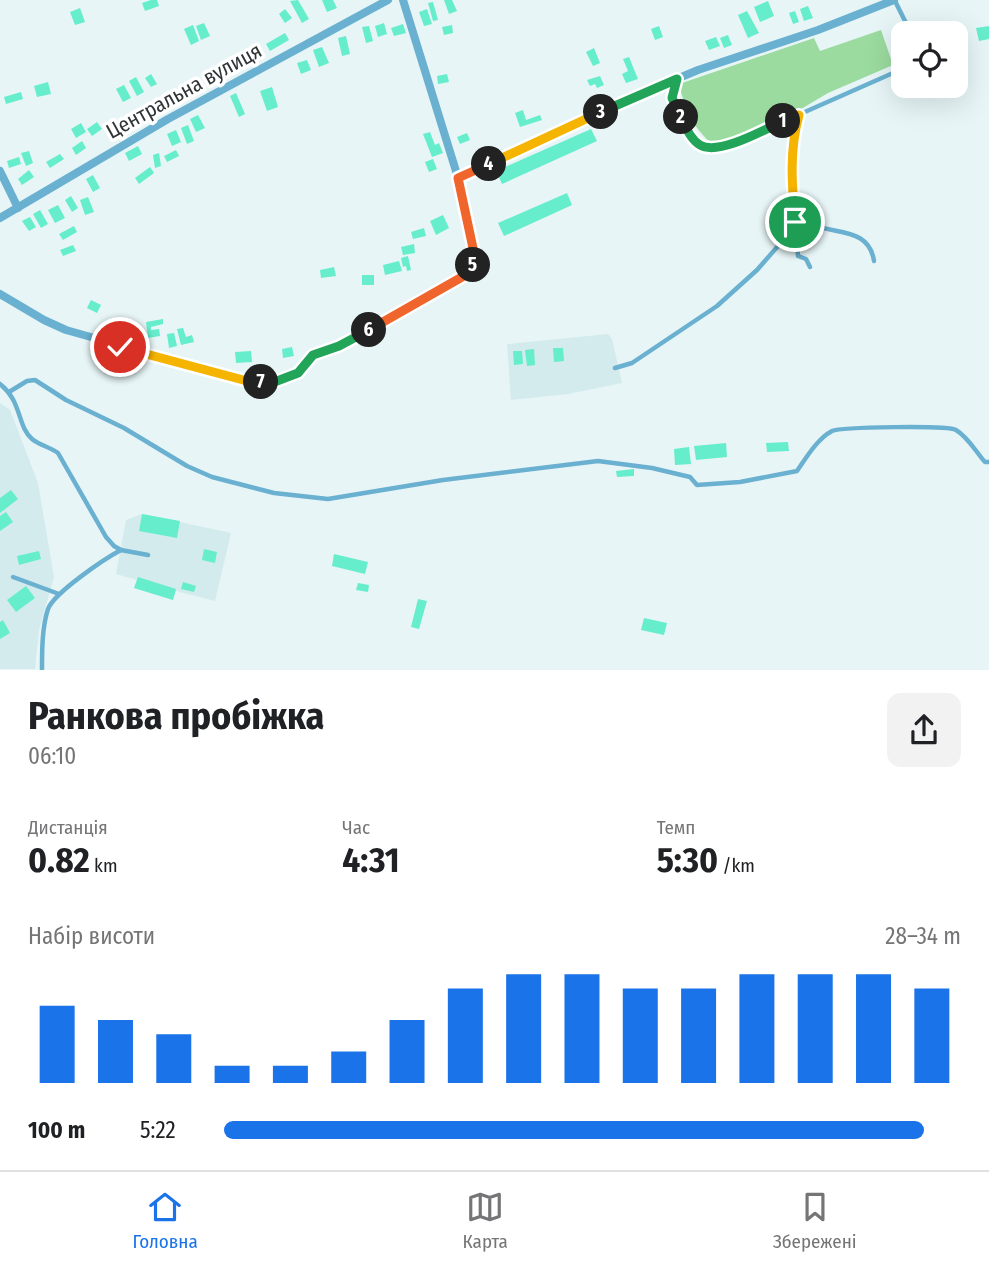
<!DOCTYPE html>
<html lang="uk">
<meta charset="utf-8">
<style>
:root{--surface:#fff;--page:#f2f2f2;--text:#202124;--muted:#757577;--line:#e0e0e0;--accent:#1a73e8}
body{margin:0;font-family:"Fira Sans Condensed",sans-serif;background:var(--page);color:var(--text);height:100vh;display:flex;flex-direction:column;font-size:26px;white-space:nowrap}
*{box-sizing:border-box;margin:0}
p{font-size:23px;color:var(--muted)}
.icon{flex:none;width:38px;height:38px;fill:none;stroke:currentColor;stroke-width:2;stroke-linecap:round;stroke-linejoin:round}
.map{position:relative;height:670px;overflow:hidden}
.drawer{display:flex;flex-direction:column;background:var(--surface);flex:1}
.drawer>*{flex:none}
.tools{position:absolute;left:891px;top:21px;display:grid;gap:14px}
.tools a{display:grid;place-items:center;width:77px;height:77px;border-radius:14px;background:var(--surface);box-shadow:0 7px 28px #0002;font-size:35px}
.pin{position:absolute;display:grid;place-items:center;width:60px;height:60px;color:#fff;margin:-30px;border:4px solid #fff;border-radius:50%;box-shadow:0 2px 7px #0007}
.km{position:absolute;width:35px;height:35px;margin:-18px;border-radius:50%;background:#222;color:#fff;font-size:19px;line-height:35px;text-align:center}
.round{display:grid;place-items:center;flex:none;width:74px;height:74px;border-radius:14px;background:var(--page)}
.head{display:flex;align-items:center;justify-content:space-between;height:119px;padding:0 28px}
h1{font-size:38px;font-weight:700;line-height:52px}
.metrics{display:grid;grid-template-columns:repeat(3,1fr);gap:10px;height:119px;padding:7px 28px}
.metrics div{display:grid;align-content:center}
.metrics b{font-size:35px;font-weight:700}
.metrics small{font-size:19px;font-weight:400}
.metrics p{font-size:19px}
.chart{height:196px;padding:14px 28px}
.chart p{display:flex;justify-content:space-between}
.chart svg{width:100%;height:126px;margin-top:7px;stroke:var(--accent);stroke-width:6}
ul{padding:0 28px;list-style:none;font-size:23px}
li{display:grid;grid-template-columns:112px 84px 1fr;align-items:center;height:52px}
li i{height:18px;border-radius:9px;background:var(--accent)}
.tab-bar{display:flex;justify-content:space-around;align-items:center;height:98px;border-top:2px solid var(--line);background:var(--surface);font-size:19px;color:var(--muted)}
.tab-bar a{display:grid;justify-items:center;gap:4px}
.tab-bar .active{color:var(--accent)}
.map>svg:first-child{display:block}
</style>
<div class="map">
<svg width="989" height="670" viewBox="0 0 989 670">
<rect width="100%" height="100%" fill="#e7f5f6"/>
<g fill="#d3ebec">
<polygon points="608,334 612,339 622,383 568,394 511,400 507,344"/>
<polygon points="0,403 10,410 38,483 54,577 39,630 35,669 0,669"/>
<polygon points="142,514 231,533 215,601 176,591 173,600 134,588 137,580 116,574 126,520"/>
</g>
<path fill="#9bdb9f" d="M881 30 893 65 828 93 796 112 714 146C692 126 686 112 679 84L814 38 820 51Z"/>
<g fill="#66edcc">
<polygon points="151,0 157,0 159,6 145,11 142,3"/>
<polygon points="298,0 309,19 302,23 290,1"/>
<polygon points="322,0 333,0 337,8 327,12"/>
<polygon points="444,0 452,0 457,11 449,14"/>
<polygon points="768,1 774,16 760,22 754,7"/>
<polygon points="433,2 438,20 433,21 428,3"/>
<polygon points="808,6 813,18 804,21 800,9"/>
<polygon points="80,8 85,22 75,25 70,12"/>
<polygon points="285,9 292,18 285,23 279,14"/>
<polygon points="427,9 432,24 424,26 419,12"/>
<polygon points="747,11 759,33 748,38 738,15"/>
<polygon points="795,11 799,22 793,24 789,13"/>
<polygon points="204,23 210,36 201,40 196,26"/>
<polygon points="384,23 387,34 378,37 375,26"/>
<polygon points="403,24 406,33 394,36 391,28"/>
<polygon points="193,25 199,41 191,45 184,29"/>
<polygon points="452,25 453,33 444,35 442,27"/>
<polygon points="369,26 373,41 366,43 362,27"/>
<polygon points="659,26 663,37 655,40 651,29"/>
<polygon points="989,26 989,39 979,41 976,28"/>
<polygon points="285,33 289,40 270,51 266,44"/>
<polygon points="728,35 732,45 724,48 720,38"/>
<polygon points="346,36 350,54 342,56 338,38"/>
<polygon points="716,37 720,46 709,50 705,41"/>
<polygon points="322,47 329,63 319,67 313,50"/>
<polygon points="594,48 600,63 593,66 586,52"/>
<polygon points="629,57 638,79 626,83 622,74 628,71 623,59"/>
<polygon points="239,58 243,65 232,71 228,64"/>
<polygon points="307,60 311,70 301,74 297,63"/>
<polygon points="214,67 220,78 208,84 202,74"/>
<polygon points="151,74 157,84 151,87 145,78"/>
<polygon points="447,74 449,82 438,84 437,76"/>
<polygon points="600,76 604,85 597,88 595,84 590,86 587,80"/>
<polygon points="136,77 144,92 137,96 129,81"/>
<polygon points="196,81 200,87 186,95 182,88"/>
<polygon points="48,82 51,94 37,97 34,86"/>
<polygon points="124,85 131,98 123,102 116,89"/>
<polygon points="272,87 278,107 267,111 260,91"/>
<polygon points="21,92 23,99 6,104 4,97"/>
<polygon points="236,93 245,114 239,117 230,96"/>
<polygon points="523,110 526,120 540,115 542,120 520,127 515,113"/>
<polygon points="198,115 205,128 196,132 190,119"/>
<polygon points="126,116 130,123 118,130 114,123"/>
<polygon points="97,122 102,129 92,136 87,129"/>
<polygon points="81,123 86,132 76,138 71,129"/>
<polygon points="188,125 194,141 187,144 181,128"/>
<polygon points="591,129 597,141 502,184 496,171"/>
<polygon points="176,130 181,142 172,146 167,134"/>
<polygon points="430,132 435,145 439,143 443,153 432,157 423,134"/>
<polygon points="467,133 470,140 460,144 457,137"/>
<polygon points="82,141 86,148 76,155 72,148"/>
<polygon points="138,146 142,154 129,161 125,153"/>
<polygon points="176,150 179,156 167,162 164,156"/>
<polygon points="29,151 33,163 26,166 21,153"/>
<polygon points="159,153 161,166 155,168 153,155"/>
<polygon points="60,154 64,159 50,168 46,162"/>
<polygon points="19,157 21,164 9,168 7,161"/>
<polygon points="433,159 437,169 429,172 425,162"/>
<polygon points="150,167 154,173 139,184 135,178"/>
<polygon points="29,170 34,177 22,185 18,179"/>
<polygon points="93,175 100,188 93,192 86,179"/>
<polygon points="567,193 572,205 504,236 498,223"/>
<polygon points="71,196 78,208 72,212 65,200"/>
<polygon points="88,197 94,212 85,215 80,200"/>
<polygon points="58,205 65,218 55,223 48,210"/>
<polygon points="40,210 48,224 41,228 33,214"/>
<polygon points="443,215 449,228 436,235 430,221"/>
<polygon points="30,217 36,227 29,231 22,221"/>
<polygon points="74,226 77,232 63,240 59,234"/>
<polygon points="424,228 426,236 413,239 411,232"/>
<polygon points="414,244 415,253 403,255 401,247"/>
<polygon points="73,245 76,251 63,256 60,250"/>
<polygon points="408,256 411,270 407,271 406,266 403,267 401,258"/>
<polygon points="399,261 402,271 385,275 383,265"/>
<polygon points="334,267 336,276 321,278 320,270"/>
<rect x="362" y="275" width="12" height="10"/>
<polygon points="91,300 101,305 97,313 87,308"/>
<polygon points="163,319 163,324 151,327 151,330 159,329 160,336 148,338 146,322"/>
<polygon points="183,328 186,337 192,335 194,342 181,345 177,329"/>
<polygon points="174,333 177,346 169,348 167,334"/>
<polygon points="292,347 294,356 283,358 282,349"/>
<polygon points="553,348 563,348 564,361 554,362"/>
<polygon points="534,349 535,365 527,366 525,350"/>
<polygon points="251,351 252,362 236,363 235,352"/>
<polygon points="513,351 522,351 523,364 514,365"/>
<polygon points="788,442 789,451 767,452 766,443"/>
<polygon points="726,443 727,457 696,460 694,446"/>
<polygon points="689,447 691,464 675,465 674,449"/>
<polygon points="634,469 634,476 617,477 616,471"/>
<polygon points="11,490 18,499 0,513 0,498"/>
<polygon points="6,512 13,522 0,531 0,516"/>
<polygon points="142,514 180,521 177,538 139,531"/>
<polygon points="204,549 217,552 215,563 202,560"/>
<polygon points="39,551 41,559 19,565 17,556"/>
<polygon points="334,554 368,562 365,574 332,566"/>
<polygon points="138,577 176,589 173,600 134,588"/>
<polygon points="183,582 196,586 194,592 181,589"/>
<polygon points="358,583 369,585 368,592 356,590"/>
<polygon points="26,586 35,598 16,612 7,600"/>
<polygon points="418,599 427,601 419,629 411,627"/>
<polygon points="644,618 667,623 664,635 641,630"/>
<polygon points="3,620 10,633 0,639 0,622"/>
</g>
<g fill="none" stroke-linecap="round" stroke-linejoin="round">
<g stroke="#6ab0d0" stroke-width="4.5">
<polyline points="895,1 911,33"/>
<polyline points="677,79 672,98 691,137 699,145 718,149 798,115"/>
<path d="M794 208C799 214 804 221 811 224 835 235 869 227 874 261"/>
<polyline points="795,222 798,256 806,259 810,267"/>
<polyline points="615,368 632,363 717,306 757,270 778,246 795,221 791,166 794,134 798,115 893,73 903,64"/>
<path d="M0 384C22 401 17 426 32 439 39 445 50 447 58 453L106 537 114 546 121 550 148 555"/>
<path d="M9 392 27 381 35 380 66 400 124 428 187 466 212 477 274 493 328 499 443 480 598 461 652 468 690 477 697 485 740 482 797 471C806 458 817 439 832 431 841 427 947 425 956 430 968 437 976 452 985 462H989"/>
<polyline points="13,577 59,594"/>
<path d="M42 670C42 651 42 627 48 609 54 593 104 559 121 550"/>
</g>
<g stroke="#6ab0d0" stroke-width="8">
<polyline points="0,171 18,208"/>
<polyline points="458,178 622,102 698,70 818,30 894,0"/>
<polyline points="0,218 168,119 388,0"/>
<polyline points="0,294 44,320 66,330 247,381 277,381 298,373 313,355 361,335 462,277 476,262 460,184 403,0"/>
</g>
</g>
<g fill="none" stroke-linecap="round" stroke-linejoin="round">
<g stroke="#fff" stroke-width="14">
<path id="split-1" d="M783 121 799 115C789 151 792 185 795 222"/>
</g>
<g stroke="#fff" stroke-width="14">
<path id="split-2" d="M681 117C686 127 690 139 700 145 718 156 764 130 783 121"/>
</g>
<g stroke="#fff" stroke-width="14">
<polyline id="split-3" points="601,112 677,79 672,98 681,117"/>
</g>
<g stroke="#fff" stroke-width="14">
<polyline id="split-4" points="489,164 601,112"/>
</g>
<g stroke="#fff" stroke-width="14">
<polyline id="split-5" points="473,265 476,262 458,178 489,164"/>
</g>
<g stroke="#fff" stroke-width="14">
<polyline id="split-6" points="369,330 462,277 473,265"/>
</g>
<g stroke="#fff" stroke-width="14">
<polyline id="split-7" points="261,382 277,381 298,373 313,355 339,346 369,330"/>
</g>
<g stroke="#fff" stroke-width="14">
<polyline id="split-8" points="120,347 247,381 261,382"/>
</g>
<use href="#split-1" stroke="#f5b400" stroke-width="9"/>
<use href="#split-2" stroke="#22a559" stroke-width="9"/>
<use href="#split-3" stroke="#22a559" stroke-width="9"/>
<use href="#split-4" stroke="#f5b400" stroke-width="9"/>
<use href="#split-5" stroke="#f0652b" stroke-width="9"/>
<use href="#split-6" stroke="#f0652b" stroke-width="9"/>
<use href="#split-7" stroke="#22a559" stroke-width="9"/>
<use href="#split-8" stroke="#f5b400" stroke-width="9"/>
</g>
<g text-anchor="middle" dominant-baseline="central" stroke-width="7" stroke-linejoin="round" paint-order="stroke">
<g font-size="21" fill="#2f3535" stroke="#fff">
<text transform="translate(184 91) rotate(-29)">Центральна вулиця</text>
</g>
</g>
</svg>
<div class="tools">
<a><svg class="icon" aria-label="locate" viewBox="0 0 24 24"><circle cx="12" cy="12" r="6"/><path d="M12 2v4M12 18v4M2 12h4M18 12h4"/></svg></a>
</div>
<div class="pin" style="left:795px;top:222px;background:#1e9e55"><svg class="icon" aria-label="arrive" viewBox="0 0 24 24"><path d="M6 21V4h12l-3 4 3 4H6"/></svg></div>
<div class="pin" style="left:120px;top:347px;background:#d93025"><svg class="icon" aria-label="check" viewBox="0 0 24 24"><path d="M5 12l5 5 9-10"/></svg></div>
<b class="km" style="left:783px;top:121px">1</b>
<b class="km" style="left:681px;top:117px">2</b>
<b class="km" style="left:601px;top:112px">3</b>
<b class="km" style="left:489px;top:164px">4</b>
<b class="km" style="left:473px;top:265px">5</b>
<b class="km" style="left:369px;top:330px">6</b>
<b class="km" style="left:261px;top:382px">7</b>
</div>
<section class="drawer">
<div class="head"><div><h1>Ранкова пробіжка</h1><p>06:10</p></div><a class="round"><svg class="icon" aria-label="share" viewBox="0 0 24 24"><path d="M12 15V3M7 8l5-5 5 5M5 13v7h14v-7"/></svg></a></div>
<div class="metrics">
<div><p>Дистанція</p><b>0.82<small> km</small></b></div>
<div><p>Час</p><b>4:31</b></div>
<div><p>Темп</p><b>5:30<small> /km</small></b></div>
</div>
<div class="chart"><p><span>Набір висоти</span>28–34 m</p>
<svg viewBox="0 0 160 44" preserveAspectRatio="none"><path d="M5 44V17M15 44V22M25 44V27M35 44V38M45 44V38M55 44V33M65 44V22M75 44V11M85 44V6M95 44V6M105 44V11M115 44V11M125 44V6M135 44V6M145 44V6M155 44V11"/></svg>
</div>
<ul>
<li><b>100 m</b>5:22<i style="width:95%"></i></li>
</ul>
</section>
<nav class="tab-bar">
<a class="active"><svg class="icon" aria-label="home" viewBox="0 0 24 24"><path d="M3 11l9-7 9 7M6 9v11h12V9"/></svg>Головна</a>
<a><svg class="icon" aria-label="map" viewBox="0 0 24 24"><path d="M3 6l6-2 6 2 6-2v14l-6 2-6-2-6 2zM9 4v14M15 6v14"/></svg>Карта</a>
<a><svg class="icon" aria-label="saved" viewBox="0 0 24 24"><path d="M7 4h10v16l-5-4-5 4z"/></svg>Збережені</a>
</nav>
